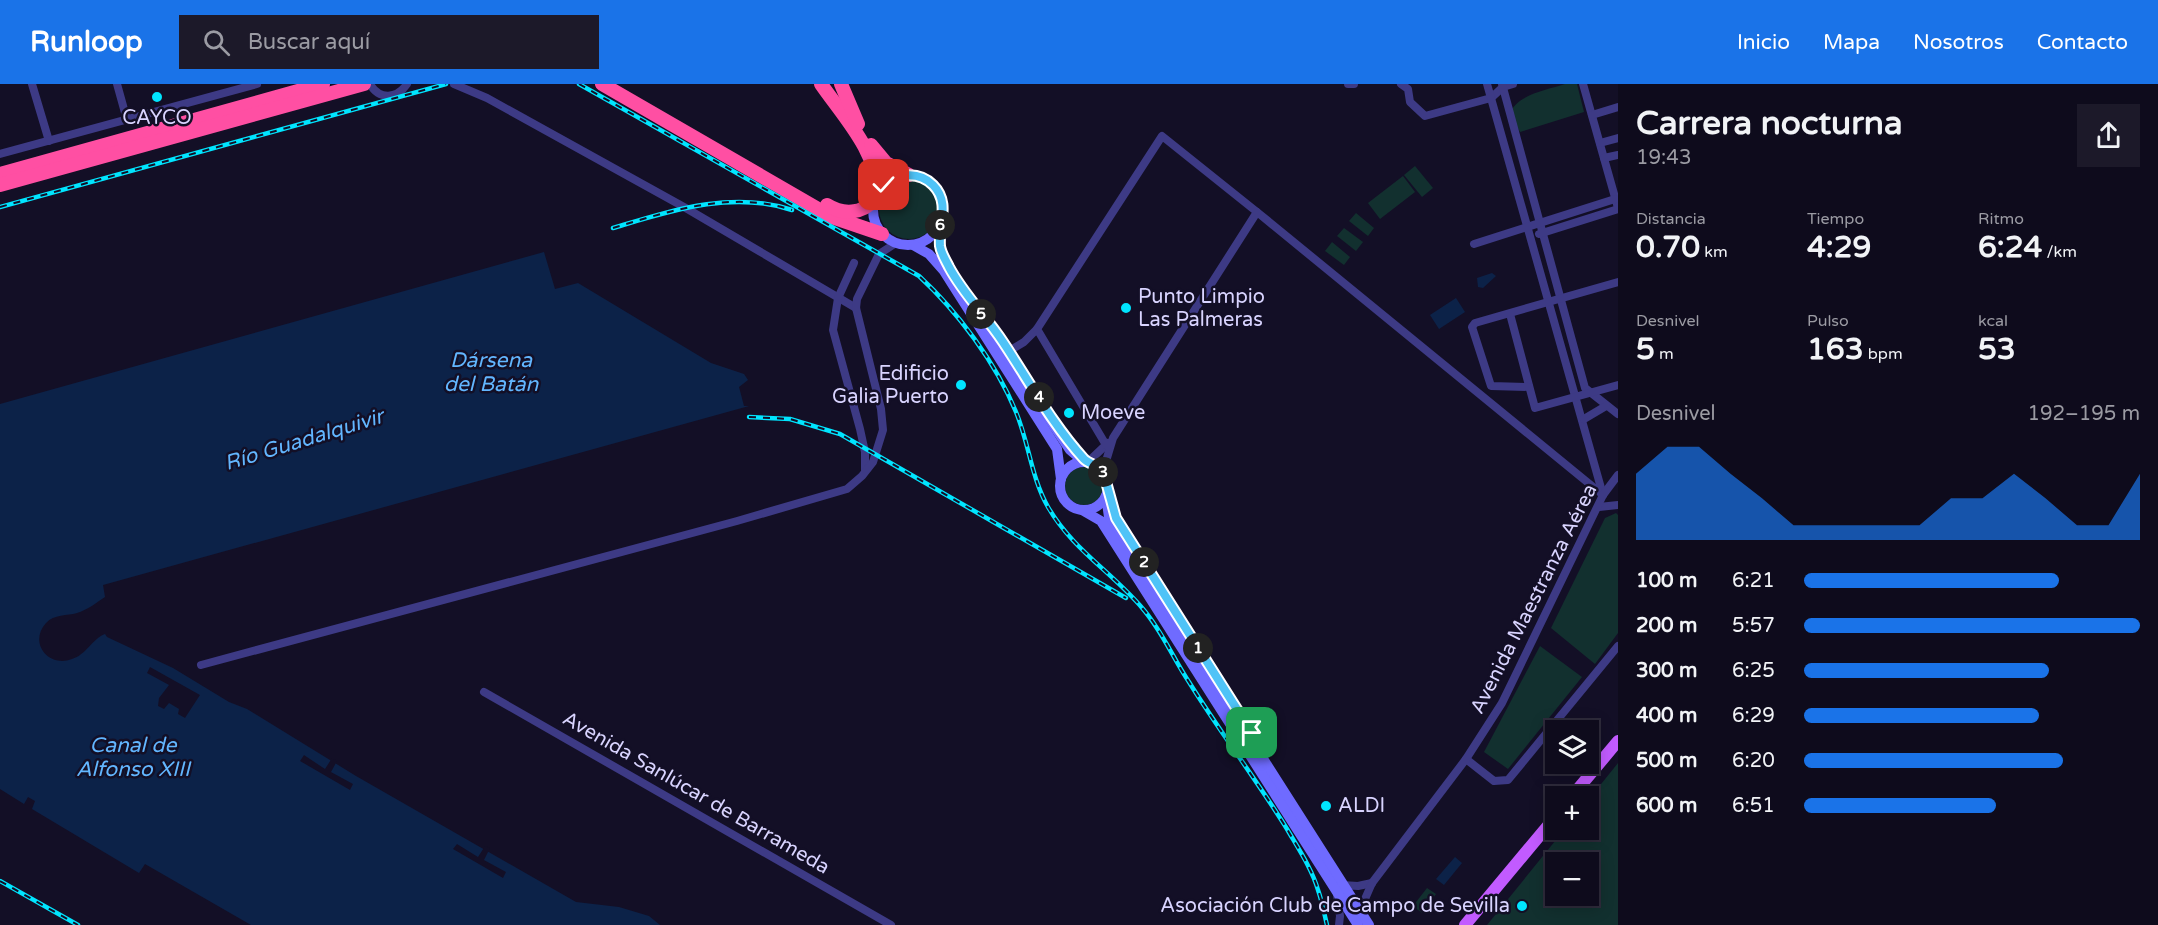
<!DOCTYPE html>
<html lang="es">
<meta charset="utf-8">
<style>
:root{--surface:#0e0b1c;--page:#1c1929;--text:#f1f3f6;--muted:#9b9ba3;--line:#2e2b3b;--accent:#1a73e8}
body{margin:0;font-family:"Varela Round",sans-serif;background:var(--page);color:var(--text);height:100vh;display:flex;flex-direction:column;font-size:22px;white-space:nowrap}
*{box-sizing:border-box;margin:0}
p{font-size:20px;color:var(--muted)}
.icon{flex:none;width:33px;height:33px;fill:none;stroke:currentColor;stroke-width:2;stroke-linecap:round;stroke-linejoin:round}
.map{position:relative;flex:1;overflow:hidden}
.drawer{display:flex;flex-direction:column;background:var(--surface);width:540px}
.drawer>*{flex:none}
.fabs{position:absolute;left:1545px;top:636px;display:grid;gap:12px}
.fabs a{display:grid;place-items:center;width:54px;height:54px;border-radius:0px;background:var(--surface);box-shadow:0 3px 15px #0003,0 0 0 2px var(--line);font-size:30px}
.pin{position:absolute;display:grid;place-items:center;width:51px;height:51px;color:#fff;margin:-26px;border-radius:12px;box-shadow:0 3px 9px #0006}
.km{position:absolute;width:30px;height:30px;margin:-15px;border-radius:50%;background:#222;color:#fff;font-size:16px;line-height:30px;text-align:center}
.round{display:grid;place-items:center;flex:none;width:63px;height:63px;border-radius:0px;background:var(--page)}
.headline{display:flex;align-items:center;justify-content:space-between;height:102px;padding:0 18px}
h1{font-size:33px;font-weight:700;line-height:45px}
.stats{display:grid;grid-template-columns:repeat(3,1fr);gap:9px;height:102px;padding:6px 18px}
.stats div{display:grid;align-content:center}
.stats b{font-size:30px;font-weight:700}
.stats small{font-size:16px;font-weight:400}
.stats p{font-size:16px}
.chart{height:168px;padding:12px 18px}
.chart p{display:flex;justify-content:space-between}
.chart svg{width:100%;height:108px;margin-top:6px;fill:var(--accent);opacity:.7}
ul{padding:0 18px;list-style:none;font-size:20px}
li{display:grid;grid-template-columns:96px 72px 1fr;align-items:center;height:45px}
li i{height:15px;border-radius:8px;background:var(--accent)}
header{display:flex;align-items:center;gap:36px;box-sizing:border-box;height:84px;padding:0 30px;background:var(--accent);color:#fff}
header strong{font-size:28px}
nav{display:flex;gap:33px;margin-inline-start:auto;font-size:21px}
.search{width:420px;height:54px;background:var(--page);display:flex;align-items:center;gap:15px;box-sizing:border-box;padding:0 21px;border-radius:0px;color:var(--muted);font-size:22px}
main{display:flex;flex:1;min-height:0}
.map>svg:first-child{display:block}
</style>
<header>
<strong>Runloop</strong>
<div class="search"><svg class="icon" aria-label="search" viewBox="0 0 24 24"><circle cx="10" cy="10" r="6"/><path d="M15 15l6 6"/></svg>Buscar aquí</div>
<nav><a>Inicio</a><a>Mapa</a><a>Nosotros</a><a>Contacto</a></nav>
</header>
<main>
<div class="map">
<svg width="1618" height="841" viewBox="0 0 1618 841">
<rect width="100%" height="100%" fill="#130f26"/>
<g fill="#12302f" fill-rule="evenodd">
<path d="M1565 0H1577L1584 28 1520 48 1510 29C1518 10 1547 6 1565 0Z"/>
<polygon points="1415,82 1433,104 1422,113 1404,91"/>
<polygon points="1403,92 1415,108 1380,135 1368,119"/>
<circle cx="909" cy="125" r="30"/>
<polygon points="1356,129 1374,144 1368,152 1349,137"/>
<polygon points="1344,144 1363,158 1356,167 1337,152"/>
<polygon points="1332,158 1350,173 1344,181 1325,167"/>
<circle cx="1084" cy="402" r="19"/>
<polygon points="1616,429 1618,431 1618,549 1595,580 1551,544 1605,434"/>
<polygon points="1540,562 1582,593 1508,685 1484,668"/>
<path d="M1618 679V841H1487L1564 746H1588L1589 715ZM1556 778H1588V812H1556Z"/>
<polygon points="1427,804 1436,810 1422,829 1413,822"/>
</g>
<g fill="#0c2248">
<path d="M544 168 555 205 578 199 711 279 744 290 748 296 739 303 744 322H749L103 501 105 513C96 519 87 526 77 529 67 532 54 530 46 539 28 559 49 584 72 575 86 571 92 555 105 550L107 553 173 584 229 618 247 625 356 692 576 818 619 823 649 832 660 841H251L145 780 139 789 32 725 35 717 28 713 24 720 0 705V320Z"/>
<polygon points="1492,189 1496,192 1483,204 1478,203 1477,194"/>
<polygon points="1456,214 1465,228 1439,245 1430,231"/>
<polygon points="1455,773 1462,779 1444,801 1436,795"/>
</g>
<g fill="#130f26">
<polygon points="150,583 200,611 185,634 178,630 179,625 169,619 164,625 158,622 159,614 169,601 147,589"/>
<polygon points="304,671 325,685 332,674 337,677 331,688 353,700 350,706 300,677"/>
<polygon points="457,760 478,773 485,762 490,764 484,776 506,788 503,794 453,765"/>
</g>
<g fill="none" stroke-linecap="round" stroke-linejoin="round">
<g stroke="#3d3a85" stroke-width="8">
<polyline points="32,0 49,57"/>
<polyline points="117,0 127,36"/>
<path d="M370 0C379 16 397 15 407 0"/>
<polyline points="454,0 487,14 684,123 856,224"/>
<polyline points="1348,0 1354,0"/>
<polyline points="1401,0 1408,5 1410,18 1425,32 1491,14 1503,3 1513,0"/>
<polyline points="1487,0 1603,411"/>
<polyline points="1502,0 1585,304 1618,330"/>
<polyline points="1583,0 1618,124"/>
<polyline points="1592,31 1618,23"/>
<polyline points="1600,59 1618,54"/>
<polyline points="0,70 257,0"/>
<polyline points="1604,74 1618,71"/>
<polyline points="1257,128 1603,411"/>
<polyline points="1539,150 1618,125"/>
<polyline points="1474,160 1615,115"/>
<polyline points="854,179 838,214 833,246 860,345 865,368 865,386"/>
<polyline points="972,219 983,232"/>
<polyline points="1510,230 1535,324 1618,301"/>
<polyline points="1013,273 1009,267 1024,258 1037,245"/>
<polyline points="1529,303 1491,302 1472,243 1475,239 1618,198"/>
<polyline points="1584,335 1606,322"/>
<polyline points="1088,378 1108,359"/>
<polyline points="1103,387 1113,354 1257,128 1162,52 1037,245 1106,361"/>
<polyline points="1108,406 1120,441"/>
<polyline points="1599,423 1618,421"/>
<polyline points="201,581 737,437 847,405 862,392 873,378 883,346 881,325 856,224 857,215 879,170 896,159"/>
<polyline points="484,608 891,841"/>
<polyline points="1466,675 1494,697 1508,696 1618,562"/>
<polyline points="1342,801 1358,802 1372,799"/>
<polyline points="1337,811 1340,832 1339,841"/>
<polyline points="1364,833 1365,815 1372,799 1466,675 1502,619 1603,411 1618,391"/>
</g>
<g stroke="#6f6bff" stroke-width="10">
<circle cx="908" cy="126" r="35"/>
<polyline points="940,141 940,165 955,193"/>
<polyline points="913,161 929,170 944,187 1057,365 1061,395"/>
<polyline points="978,229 1070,366 1083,377"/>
<circle cx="1084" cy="402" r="24"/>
<polyline points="1106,412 1109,433 1369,841"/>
<polyline points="1082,426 1101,437 1358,841"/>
</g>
<g stroke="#c25bff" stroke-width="12">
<polyline points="1572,712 1618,657"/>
<polyline points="1465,841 1556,732"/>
</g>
<g stroke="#ff4fa3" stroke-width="14">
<polyline points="602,0 832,133 882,150"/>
<path d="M821 0C843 32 879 69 877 110"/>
<polyline points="841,0 858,40"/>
<polyline points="871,61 886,79 909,91"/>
<polyline points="0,90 323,0"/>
<polyline points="0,101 364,0"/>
<path d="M827 121C843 131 862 130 874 116"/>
</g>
<g stroke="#00e5ff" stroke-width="4.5">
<g id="rail">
<path d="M579 0 919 192C958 228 996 279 1016 328 1029 359 1031 393 1048 423 1072 465 1113 489 1143 525 1162 547 1173 574 1189 598 1220 648 1256 695 1287 745 1298 764 1312 785 1318 806 1322 817 1324 829 1327 841"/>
<polyline points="0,123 446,0"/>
<path d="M613 144C670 127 732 106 792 126"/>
<polyline points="749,333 790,335 840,350 1126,514"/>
<polyline points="0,797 78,841"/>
</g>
</g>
<use href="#rail" stroke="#130f26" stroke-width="2" stroke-dasharray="7" stroke-linecap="butt"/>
</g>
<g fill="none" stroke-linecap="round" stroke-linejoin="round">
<g stroke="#fff" stroke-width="12">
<path id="route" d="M884 101C898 89 919 87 933 101 951 119 938 141 940 162 941 169 946 177 949 183 964 211 986 232 1003 258 1029 297 1052 340 1084 375 1089 380 1097 381 1103 387L1116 434 1252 649"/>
</g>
<use href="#route" stroke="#4fc3f7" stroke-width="8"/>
</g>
<g fill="#00e5ff" stroke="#130f26" stroke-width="2">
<circle cx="157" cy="13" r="6"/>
<circle cx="1126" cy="224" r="6"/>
<circle cx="961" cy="301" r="6"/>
<circle cx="1069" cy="329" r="6"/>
<circle cx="1326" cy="722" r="6"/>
<circle cx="1522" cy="822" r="6"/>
</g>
<g text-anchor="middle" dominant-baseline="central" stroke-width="5" stroke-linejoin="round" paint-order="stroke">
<g font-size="20" fill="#d9d4ff" stroke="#130f26" text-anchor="start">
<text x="157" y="34" text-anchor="middle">CAYCO</text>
<text x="1138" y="213">Punto Limpio<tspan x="1138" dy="23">Las Palmeras</tspan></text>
<text x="949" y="290" text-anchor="end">Edificio<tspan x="949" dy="23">Galia Puerto</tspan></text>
<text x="1081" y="329">Moeve</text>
<text x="1338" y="722">ALDI</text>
<text x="1510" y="822" text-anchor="end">Asociación Club de Campo de Sevilla</text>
</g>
<g font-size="20" fill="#d9d4ff" stroke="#130f26">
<text transform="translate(1534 515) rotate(-63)">Avenida Maestranza Aérea</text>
<text transform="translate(696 709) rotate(30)">Avenida Sanlúcar de Barrameda</text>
</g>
<g font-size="21" font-style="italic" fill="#62b6ff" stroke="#130f26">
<text x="491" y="276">Dársena<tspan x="491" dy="24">del Batán</tspan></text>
<text transform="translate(304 356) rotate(-17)">Río Guadalquivir</text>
<text x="133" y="661">Canal de<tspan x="133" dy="24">Alfonso XIII</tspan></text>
</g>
</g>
</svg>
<div class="fabs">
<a><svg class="icon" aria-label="layers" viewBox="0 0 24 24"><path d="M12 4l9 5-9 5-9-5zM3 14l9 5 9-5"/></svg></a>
<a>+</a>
<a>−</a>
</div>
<div class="pin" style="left:1252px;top:649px;background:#1e9e55"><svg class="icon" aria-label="arrive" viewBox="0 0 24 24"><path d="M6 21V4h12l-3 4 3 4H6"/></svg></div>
<div class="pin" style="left:884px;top:101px;background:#d93025"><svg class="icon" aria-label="check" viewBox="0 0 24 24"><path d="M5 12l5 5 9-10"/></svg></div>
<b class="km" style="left:1198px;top:564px">1</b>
<b class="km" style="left:1144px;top:478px">2</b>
<b class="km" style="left:1103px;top:388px">3</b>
<b class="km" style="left:1039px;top:313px">4</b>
<b class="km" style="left:981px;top:230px">5</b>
<b class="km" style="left:940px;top:141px">6</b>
</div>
<section class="drawer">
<div class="headline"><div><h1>Carrera nocturna</h1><p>19:43</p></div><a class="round"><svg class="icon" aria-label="share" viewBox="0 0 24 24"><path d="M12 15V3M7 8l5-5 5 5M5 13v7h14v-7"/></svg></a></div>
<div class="stats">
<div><p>Distancia</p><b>0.70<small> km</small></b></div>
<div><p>Tiempo</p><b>4:29</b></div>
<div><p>Ritmo</p><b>6:24<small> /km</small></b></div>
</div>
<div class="stats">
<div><p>Desnivel</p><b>5<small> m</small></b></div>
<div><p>Pulso</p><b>163<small> bpm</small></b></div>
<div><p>kcal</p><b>53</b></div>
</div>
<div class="chart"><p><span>Desnivel</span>192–195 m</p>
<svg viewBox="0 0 160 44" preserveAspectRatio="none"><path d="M0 44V17L10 6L20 6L30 17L40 27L50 38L60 38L70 38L80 38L90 38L100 27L110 27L120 17L130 27L140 38L150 38L160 17V44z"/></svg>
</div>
<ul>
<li><b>100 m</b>6:21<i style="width:76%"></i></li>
<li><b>200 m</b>5:57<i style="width:100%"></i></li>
<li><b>300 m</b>6:25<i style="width:73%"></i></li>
<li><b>400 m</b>6:29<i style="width:70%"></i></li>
<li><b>500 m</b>6:20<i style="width:77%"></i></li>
<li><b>600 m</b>6:51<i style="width:57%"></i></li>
</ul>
</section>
</main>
